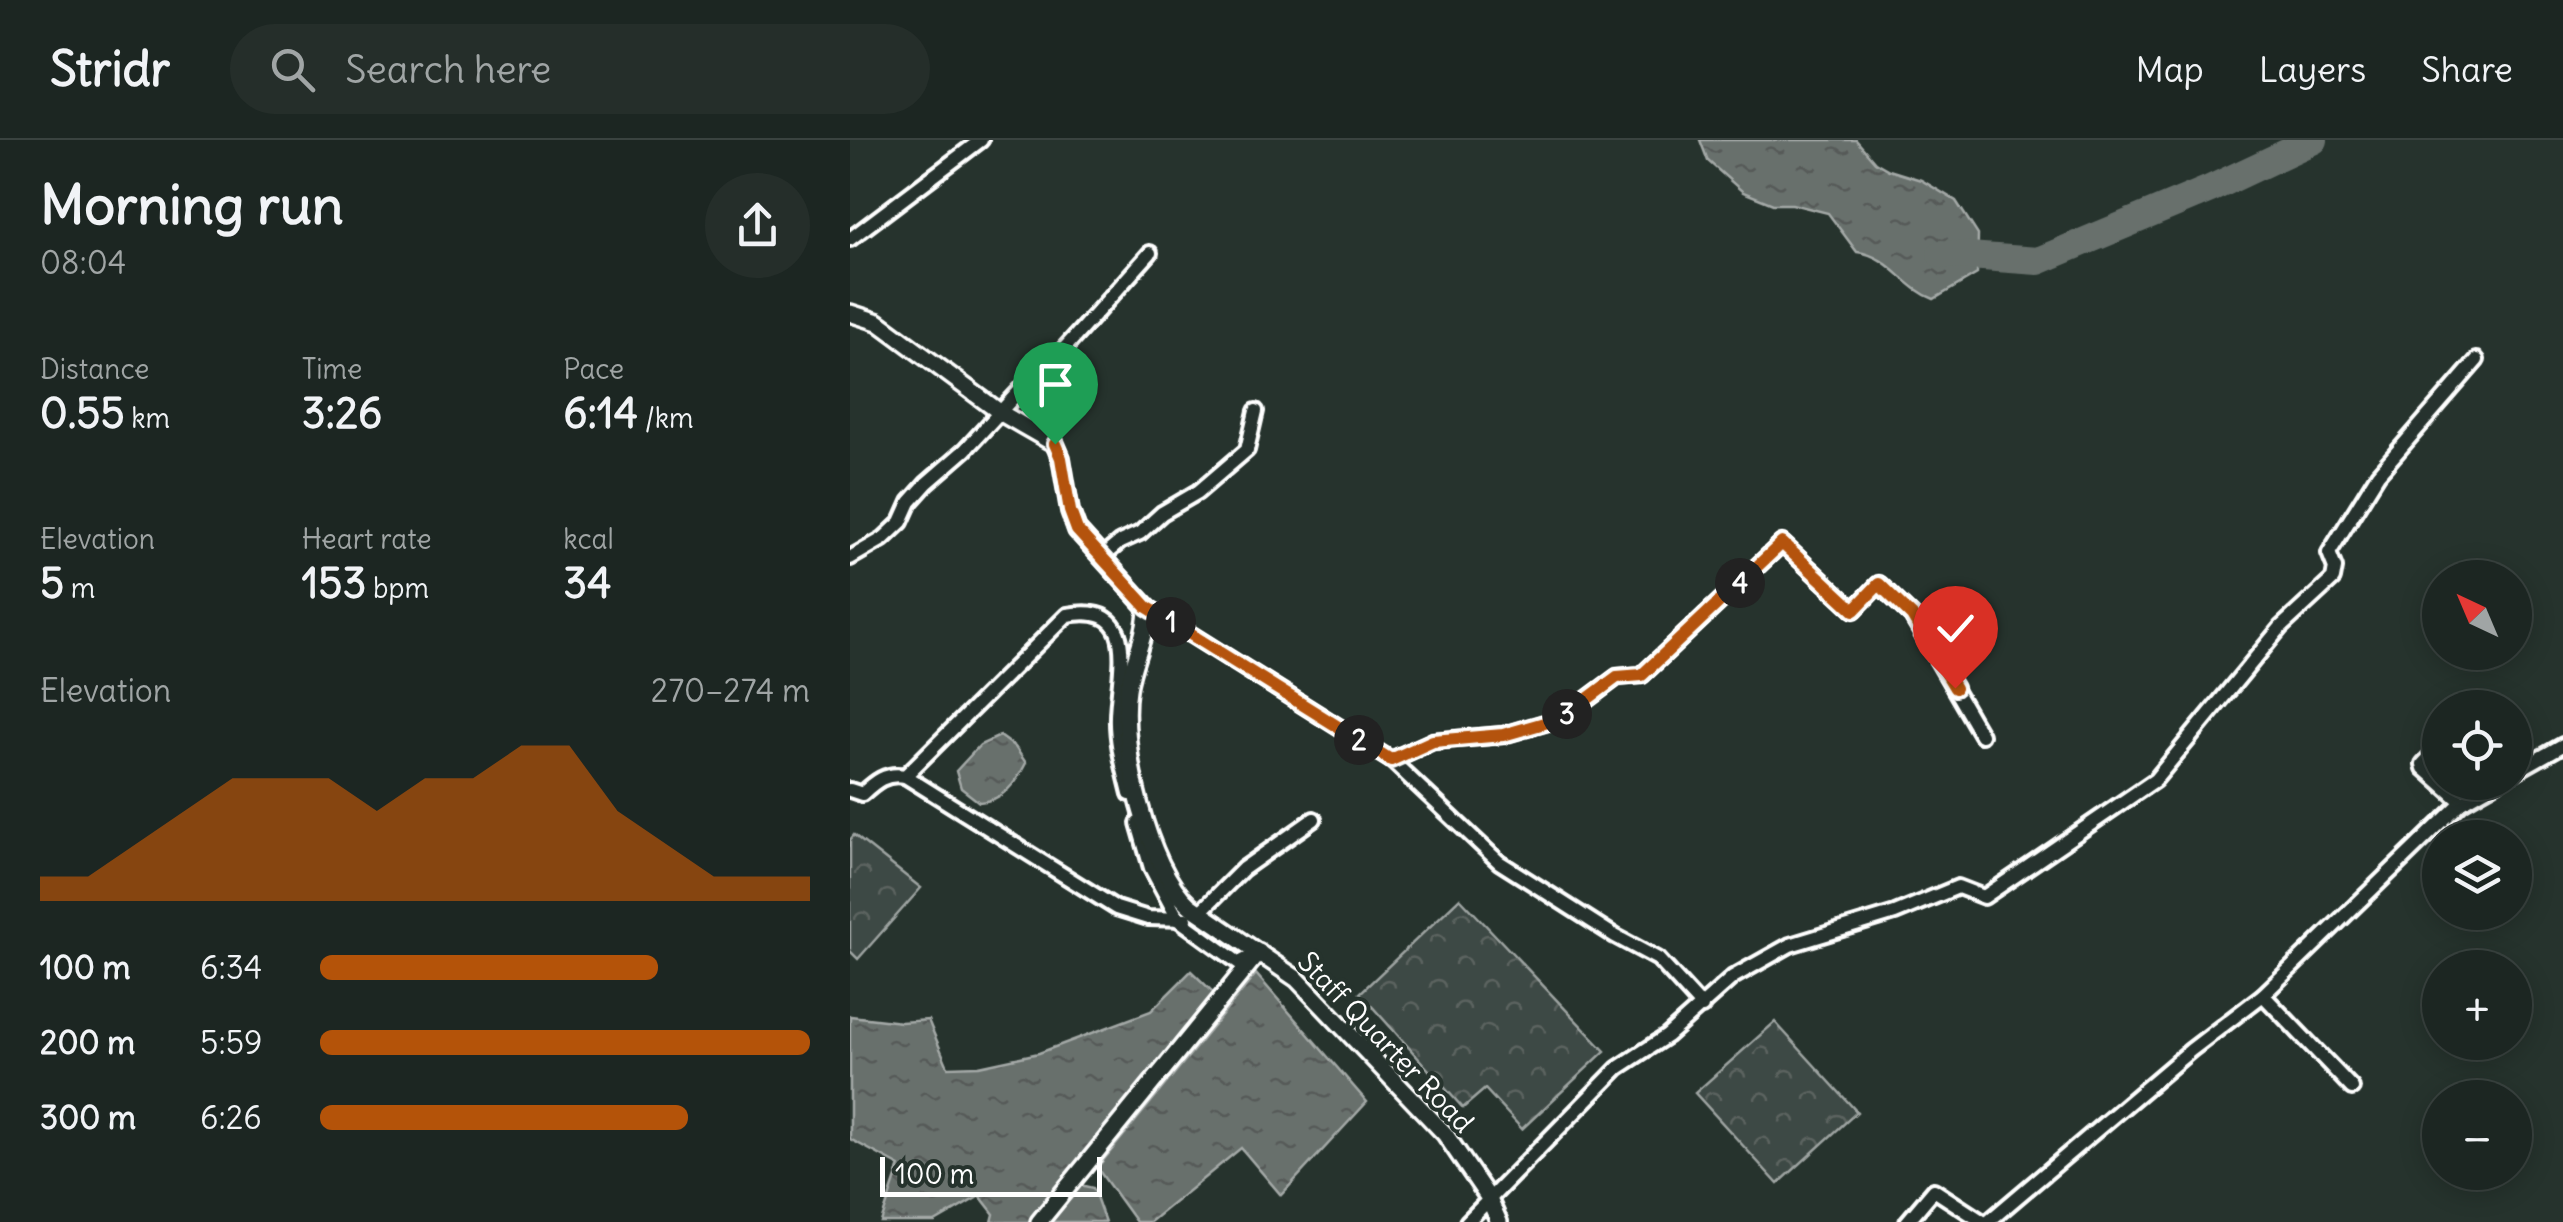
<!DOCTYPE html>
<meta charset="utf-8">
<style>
:root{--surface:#1c2622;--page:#252e2a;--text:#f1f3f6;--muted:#a0a5a5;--line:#3a4340;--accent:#b45309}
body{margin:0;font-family:Delius,sans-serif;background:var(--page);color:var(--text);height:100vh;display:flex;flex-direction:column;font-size:38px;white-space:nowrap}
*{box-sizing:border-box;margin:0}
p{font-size:32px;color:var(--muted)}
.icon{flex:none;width:55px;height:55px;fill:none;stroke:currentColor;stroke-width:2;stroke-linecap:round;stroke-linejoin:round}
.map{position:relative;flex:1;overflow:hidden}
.details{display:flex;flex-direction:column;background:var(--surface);width:850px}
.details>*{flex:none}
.needle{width:65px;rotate:316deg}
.fabs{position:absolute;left:1572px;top:420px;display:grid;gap:20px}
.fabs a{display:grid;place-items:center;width:110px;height:110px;border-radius:50%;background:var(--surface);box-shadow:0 5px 25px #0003,0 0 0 2px var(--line);font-size:50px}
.scale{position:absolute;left:30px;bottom:25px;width:222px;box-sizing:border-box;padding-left:10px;border:5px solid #fff;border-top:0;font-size:28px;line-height:35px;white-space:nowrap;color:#fff;-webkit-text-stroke:8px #26332d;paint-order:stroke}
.pin{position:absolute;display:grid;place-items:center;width:85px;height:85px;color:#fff;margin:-102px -42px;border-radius:50% 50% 50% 0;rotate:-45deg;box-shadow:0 0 10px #0007}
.pin .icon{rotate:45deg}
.km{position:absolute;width:50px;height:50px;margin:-25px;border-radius:50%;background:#222;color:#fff;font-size:28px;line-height:50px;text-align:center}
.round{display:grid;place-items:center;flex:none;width:105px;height:105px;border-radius:52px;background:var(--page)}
.overview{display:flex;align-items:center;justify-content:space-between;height:170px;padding:0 40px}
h1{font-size:55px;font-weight:700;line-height:75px}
.figures{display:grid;grid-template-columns:repeat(3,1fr);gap:15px;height:170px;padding:10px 40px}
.figures div{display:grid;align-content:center}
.figures b{font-size:42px;font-weight:700}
.figures small{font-size:28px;font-weight:400}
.figures p{font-size:28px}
.chart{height:280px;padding:20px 40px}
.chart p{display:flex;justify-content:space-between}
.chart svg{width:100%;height:180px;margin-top:10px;fill:var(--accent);opacity:.7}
ul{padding:0 40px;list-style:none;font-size:32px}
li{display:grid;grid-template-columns:160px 120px 1fr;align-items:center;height:75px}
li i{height:25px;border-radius:12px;background:var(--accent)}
header{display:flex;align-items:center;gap:60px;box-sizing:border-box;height:140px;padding:0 50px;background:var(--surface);border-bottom:2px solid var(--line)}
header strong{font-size:48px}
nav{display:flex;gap:55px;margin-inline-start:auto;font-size:35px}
.search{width:700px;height:90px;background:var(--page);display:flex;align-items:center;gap:25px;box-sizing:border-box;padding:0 35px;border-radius:55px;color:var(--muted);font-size:38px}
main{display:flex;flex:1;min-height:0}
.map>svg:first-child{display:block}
</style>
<header>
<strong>Stridr</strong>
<div class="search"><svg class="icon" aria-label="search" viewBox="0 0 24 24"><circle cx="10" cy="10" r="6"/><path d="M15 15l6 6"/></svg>Search here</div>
<nav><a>Map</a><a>Layers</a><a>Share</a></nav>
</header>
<main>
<section class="details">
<div class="overview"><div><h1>Morning run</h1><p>08:04</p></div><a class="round"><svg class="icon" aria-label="share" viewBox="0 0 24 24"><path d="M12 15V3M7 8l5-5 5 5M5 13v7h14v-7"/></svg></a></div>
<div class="figures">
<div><p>Distance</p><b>0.55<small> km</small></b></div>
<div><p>Time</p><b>3:26</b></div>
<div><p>Pace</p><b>6:14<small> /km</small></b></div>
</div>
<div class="figures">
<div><p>Elevation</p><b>5<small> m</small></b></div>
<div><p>Heart rate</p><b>153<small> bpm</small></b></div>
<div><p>kcal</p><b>34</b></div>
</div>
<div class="chart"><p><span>Elevation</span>270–274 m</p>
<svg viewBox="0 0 160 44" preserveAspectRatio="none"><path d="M0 44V38L10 38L20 30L30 22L40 14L50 14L60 14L70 22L80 14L90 14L100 6L110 6L120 22L130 30L140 38L150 38L160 38V44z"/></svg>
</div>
<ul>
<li><b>100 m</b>6:34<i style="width:69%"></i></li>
<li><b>200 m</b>5:59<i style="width:100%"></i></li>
<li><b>300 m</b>6:26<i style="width:75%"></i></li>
</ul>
</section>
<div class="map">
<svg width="1713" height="1082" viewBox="0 0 1713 1082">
<defs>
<pattern id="park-crowns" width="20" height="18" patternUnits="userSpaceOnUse" patternTransform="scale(2.5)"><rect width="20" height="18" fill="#3e4944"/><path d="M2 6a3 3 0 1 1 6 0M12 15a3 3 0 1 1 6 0" fill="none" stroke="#5b6460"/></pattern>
<pattern id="water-ripples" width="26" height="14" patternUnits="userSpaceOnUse" patternTransform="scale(2.5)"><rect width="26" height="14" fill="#67706c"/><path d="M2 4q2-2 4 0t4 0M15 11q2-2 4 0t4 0" fill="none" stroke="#575a59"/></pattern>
</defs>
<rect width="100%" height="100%" fill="#26332d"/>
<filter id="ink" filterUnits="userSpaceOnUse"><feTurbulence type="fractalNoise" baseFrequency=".01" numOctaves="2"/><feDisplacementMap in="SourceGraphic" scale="20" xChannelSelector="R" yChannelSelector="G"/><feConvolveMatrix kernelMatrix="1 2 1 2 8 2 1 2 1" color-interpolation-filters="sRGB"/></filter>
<g filter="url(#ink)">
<g fill="url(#park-crowns)" stroke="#9ea4a2" stroke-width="2.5">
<polygon points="4,695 71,748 8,819 0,811 0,700"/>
<polygon points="610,758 755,911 672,989 635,949 613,968 510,853"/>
<polygon points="925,882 1007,972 928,1044 845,953"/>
</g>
<g fill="url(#water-ripples)" stroke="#a4a9a7" stroke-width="2.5">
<path d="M850 0H1006L1025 22 1039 30 1071 40 1106 61 1128 95 1127 134 1084 159C1052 147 1041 116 1007 112L978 73 942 64H923L893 52 858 21Z"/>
<path d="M150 596 165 607 176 623C166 643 153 661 129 662L111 648 106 631 130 605Z"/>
<polygon points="341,831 364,853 180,1082 142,1082 144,1074 130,1056 85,1082 31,1082 50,1026 0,999 0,876 51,882 78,880 98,927 129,926 189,913 301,871"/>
<polygon points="406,834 517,962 431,1055 391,1008 300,1082 286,1082 247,1028"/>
<polygon points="230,1045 243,1048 255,1082 200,1082"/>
</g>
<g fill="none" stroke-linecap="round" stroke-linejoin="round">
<polyline stroke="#67706c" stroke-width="28" points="1091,114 1188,121 1360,49 1464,0"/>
<g stroke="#fff" stroke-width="20">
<g id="minor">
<polyline points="0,99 131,0"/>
<polyline points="252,417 270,402 290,393 312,373 348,352 397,310 406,271"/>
<polyline points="0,418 33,399 51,382 60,362 77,343 115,310 174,246 213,210 300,113"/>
<polyline points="297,467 541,620 649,722 765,796 808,819 852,867"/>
<polyline points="1590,606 1573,624 1574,628 1612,662"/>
<polyline points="541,620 583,601 653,595 712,578 767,537 792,535 932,403 1004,470 1029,444 1062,476 1131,595"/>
<polyline points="1665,632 1713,605"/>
<path d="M0 650 12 654C25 642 36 632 55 636"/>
<path d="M280 654C274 629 266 602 267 576 268 533 292 461 217 475L55 636 266 768 298 778 336 779"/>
<polyline points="288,683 301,728 328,779 389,823 408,813"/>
<polyline points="350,772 393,729 464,679"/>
<polyline points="1413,855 1502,948"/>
<polyline points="617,1082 768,928 817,896 883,837 940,805 1045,773 1108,747 1134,757 1305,640 1431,487 1483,439 1485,428 1479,413 1528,334 1627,220"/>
<polyline points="1057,1082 1084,1050 1133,1082"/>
<polyline points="1138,1082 1341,910 1413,855 1612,662 1647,642"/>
</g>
</g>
<g stroke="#fff" stroke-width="22">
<g id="tertiary">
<path d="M0 173 28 182 151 273 205 304 211 318 220 371 227 390 297 467C297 496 282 521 278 549 269 605 297 728 340 766L447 839 595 994 638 1057 649 1082"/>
<polyline points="189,1082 409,812"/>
</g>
</g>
<use href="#minor" stroke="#26332d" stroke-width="12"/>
<use href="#tertiary" stroke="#26332d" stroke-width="15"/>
</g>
</g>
<g fill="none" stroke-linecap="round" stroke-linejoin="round" filter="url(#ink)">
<g stroke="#fff" stroke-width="20">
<polyline id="route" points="205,304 211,318 220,371 227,390 297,467 541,620 583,601 653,595 712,578 767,537 792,535 932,403 1004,470 1029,444 1062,476 1105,548"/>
</g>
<use href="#route" stroke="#b45309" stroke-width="12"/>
</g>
<g text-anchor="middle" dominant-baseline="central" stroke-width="8" stroke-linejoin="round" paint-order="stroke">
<g font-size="28" fill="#fff" stroke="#26332d">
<text transform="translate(536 902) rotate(46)">Staff Quarter Road</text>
</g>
</g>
</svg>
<div class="fabs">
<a><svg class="needle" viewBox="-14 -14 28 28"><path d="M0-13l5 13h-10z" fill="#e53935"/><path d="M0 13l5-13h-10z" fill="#a0a5a5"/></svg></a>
<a><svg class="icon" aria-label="locate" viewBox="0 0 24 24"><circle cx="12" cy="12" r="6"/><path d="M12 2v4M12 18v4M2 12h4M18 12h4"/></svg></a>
<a><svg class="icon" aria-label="layers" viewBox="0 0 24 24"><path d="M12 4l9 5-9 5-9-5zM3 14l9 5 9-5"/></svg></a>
<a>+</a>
<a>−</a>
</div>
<div class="scale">100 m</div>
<div class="pin" style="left:205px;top:304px;background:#1e9e55"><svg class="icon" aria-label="arrive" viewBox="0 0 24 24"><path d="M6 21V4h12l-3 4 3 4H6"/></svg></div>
<div class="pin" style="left:1105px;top:548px;background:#d93025"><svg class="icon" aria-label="check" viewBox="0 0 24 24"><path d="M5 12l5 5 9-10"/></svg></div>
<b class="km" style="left:321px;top:482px">1</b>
<b class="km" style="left:509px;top:600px">2</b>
<b class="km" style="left:717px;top:574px">3</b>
<b class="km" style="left:890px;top:443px">4</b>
</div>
</main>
